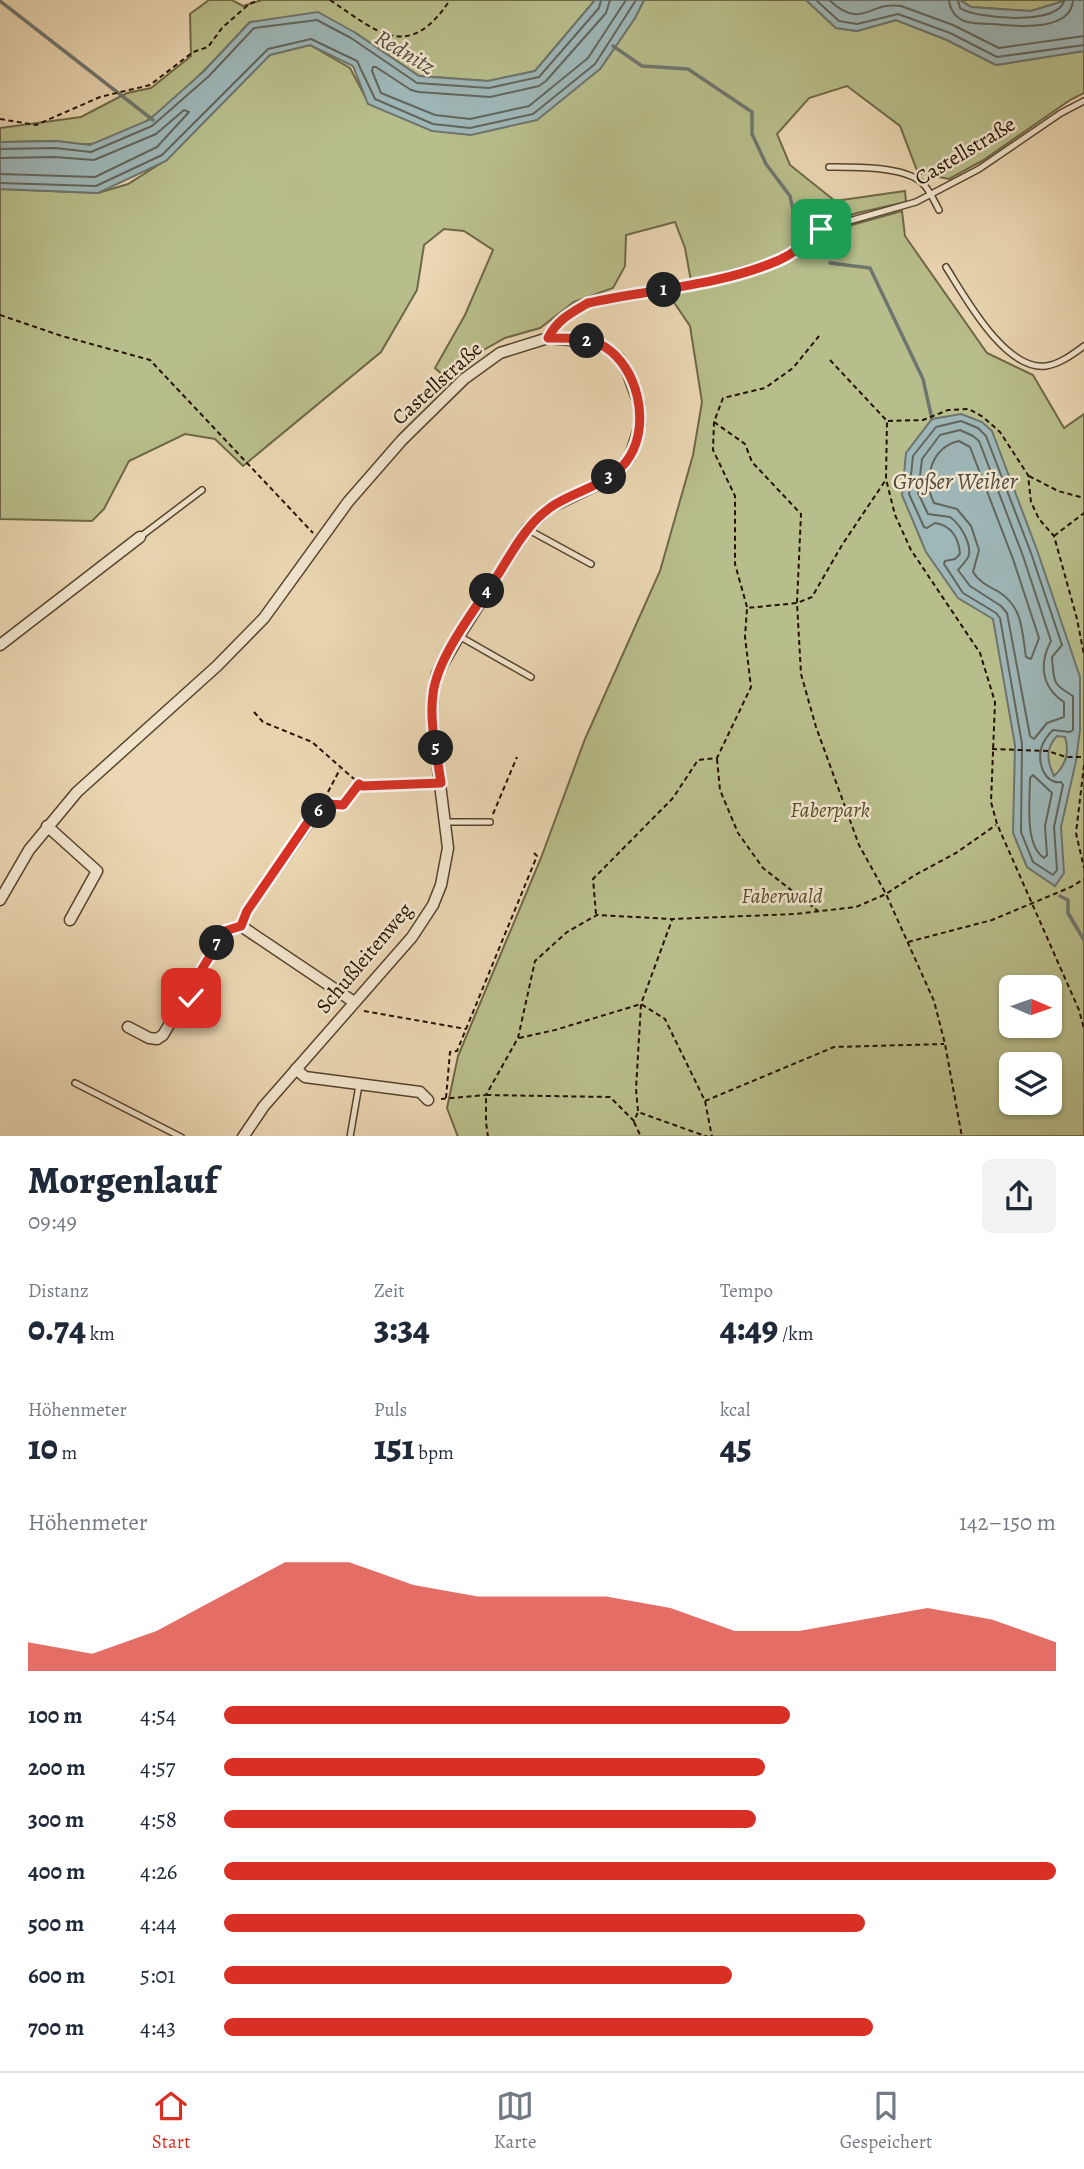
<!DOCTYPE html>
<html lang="de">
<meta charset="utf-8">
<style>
:root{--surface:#fff;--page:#f2f2f3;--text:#1f2937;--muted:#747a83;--line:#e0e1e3;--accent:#d93025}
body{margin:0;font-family:Alegreya,serif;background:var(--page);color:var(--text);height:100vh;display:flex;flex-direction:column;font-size:26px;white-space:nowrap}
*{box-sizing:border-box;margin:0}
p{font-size:23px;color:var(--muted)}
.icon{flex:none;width:38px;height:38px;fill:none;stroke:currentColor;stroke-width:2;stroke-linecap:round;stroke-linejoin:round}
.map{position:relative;height:1136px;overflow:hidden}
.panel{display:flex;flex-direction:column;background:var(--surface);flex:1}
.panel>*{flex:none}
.needle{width:46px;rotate:92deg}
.buttons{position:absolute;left:999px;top:975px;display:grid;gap:14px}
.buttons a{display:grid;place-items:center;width:63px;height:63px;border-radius:10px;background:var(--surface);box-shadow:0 2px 5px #0004;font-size:35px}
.pin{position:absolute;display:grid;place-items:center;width:60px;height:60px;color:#fff;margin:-30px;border-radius:14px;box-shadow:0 4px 10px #0006}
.km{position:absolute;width:35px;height:35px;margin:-18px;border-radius:50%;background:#222;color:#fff;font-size:19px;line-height:35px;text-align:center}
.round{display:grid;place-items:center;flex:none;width:74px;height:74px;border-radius:10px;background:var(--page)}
.summary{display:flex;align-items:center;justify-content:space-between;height:119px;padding:0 28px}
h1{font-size:38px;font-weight:800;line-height:52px}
.metrics{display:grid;grid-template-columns:repeat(3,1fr);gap:10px;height:119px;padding:7px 28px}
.metrics div{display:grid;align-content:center}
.metrics b{font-size:35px;font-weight:800}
.metrics small{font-size:19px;font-weight:400}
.metrics p{font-size:19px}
.chart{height:196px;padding:14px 28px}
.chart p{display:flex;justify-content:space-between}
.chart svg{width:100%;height:126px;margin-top:7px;fill:var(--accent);opacity:.7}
ul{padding:0 28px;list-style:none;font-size:23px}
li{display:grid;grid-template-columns:112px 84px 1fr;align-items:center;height:52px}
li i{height:18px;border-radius:9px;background:var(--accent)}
.tab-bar{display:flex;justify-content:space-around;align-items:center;height:98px;border-top:2px solid var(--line);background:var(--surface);font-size:19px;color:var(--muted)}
.tab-bar a{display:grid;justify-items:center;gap:4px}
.tab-bar .selected{color:var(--accent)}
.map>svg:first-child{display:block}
</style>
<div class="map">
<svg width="1084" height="1137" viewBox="0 0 1084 1137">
<rect width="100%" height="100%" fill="#ebd7b3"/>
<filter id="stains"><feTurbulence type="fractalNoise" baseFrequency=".00286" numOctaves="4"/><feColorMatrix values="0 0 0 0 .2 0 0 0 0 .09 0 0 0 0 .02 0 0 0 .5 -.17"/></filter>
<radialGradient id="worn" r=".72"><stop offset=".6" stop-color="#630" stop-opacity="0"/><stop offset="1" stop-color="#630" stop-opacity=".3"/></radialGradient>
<g fill="#b8be8b" stroke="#6e6846" stroke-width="2" fill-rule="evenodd">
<path d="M209 0H232L243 6 262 0H595L535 71 488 81 419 76 354 32 250 22C212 62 148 139 91 144 79 146 66 141 54 141 36 141 18 142 0 142V128L81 117 127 93 151 88 191 56 190 14Z"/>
<polygon points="644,0 806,0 836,28 857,31 896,20 947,40 996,65 1084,51 1084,93 1070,100 982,161 949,179 918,173 900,126 847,86 809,98 777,134 790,165 835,201 905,191 906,202 857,213 817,226 796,246 767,260 691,281 685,248 675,222 626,235 625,266 613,288 574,302 540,328 505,338 480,352 447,379 435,368 465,315 493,250 464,231 444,229 424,245 417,290 381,352 243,466 215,439 185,434 129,461 104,509 92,521 0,519 0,189 98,193 128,184 166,160 269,55 310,45 350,68 369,104 600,69 635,18"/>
<polygon points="960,0 1067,0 1031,11 971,7"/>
<path d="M902 211 905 236 987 353 1033 375 1064 428 1084 414V1136L458 1137 447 1108 458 1056 541 858 585 739 660 571 693 455 702 402 690 326 669 295 771 267 800 253 823 233ZM1012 987H1050V1026H1012ZM1012 1064H1050V1102H1012Z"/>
</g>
<g fill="#9eb7b8" stroke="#6e756e" stroke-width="2" fill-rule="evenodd">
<polygon points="595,0 644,0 635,18 600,69 537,120 471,135 432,131 368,104 353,66 310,45 270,55 166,161 98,193 0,189 0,142 56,141 90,145 149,120 204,71 250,22 318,12 354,32 419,76 488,81 535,71"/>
<polygon points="806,0 960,0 971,7 1031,11 1067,0 1084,0 1084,51 996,65 947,40 896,20 857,31 836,28"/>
<path d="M961 414 982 422 992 431 1037 550 1080 677V730L1076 761 1061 827 1064 873 1055 886 1027 867 1013 833 1015 745 993 619 958 598 926 552 902 495 906 453 932 419ZM1057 736 1065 737C1070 753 1066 765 1054 776 1047 761 1045 749 1057 736Z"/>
</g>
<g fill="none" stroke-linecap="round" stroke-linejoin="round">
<g stroke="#62655c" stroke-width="2">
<polyline points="610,0 606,13 546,81 539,86 490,97 419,92 411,90 376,67 373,67 372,71 381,93 435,115 470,119 529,106 588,58 626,0"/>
<polyline points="816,0 839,21 857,24 898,14 950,33 997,57 1084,45"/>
<path d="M829 0C863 31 868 1 901 6L953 25 999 48 1084 36"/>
<path d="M949 0C950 10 955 17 964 21 972 24 983 24 992 24 1014 26 1071 33 1073 0"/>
<path d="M958 0 960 8C976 19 1061 26 1064 0"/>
<polyline points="0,149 55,148 91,152 152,126 209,76 254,28 317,20 351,38 417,83 489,88 539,77 599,8 601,0"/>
<polyline points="0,158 55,157 94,160 156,134 184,110 189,112 157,147 95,177 0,174"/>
<polyline points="0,183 96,186 162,155 268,49 311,39 357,61 375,99 433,124 470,128 533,114 595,64 636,0"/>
<path d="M961 421 978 428 986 436 1031 553 1062 645 1052 657C1054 682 1052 684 1073 696V730L1070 732 1053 730C1048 735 1043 741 1041 749 1038 763 1044 784 1061 782L1063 785 1054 827 1057 870 1053 875 1033 862 1021 832 1022 744 1000 618 996 613 963 593 944 564 945 561 955 559 960 554C959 538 951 525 935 523L927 528 924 527 909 494 913 456 936 427Z"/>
<path d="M960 430 973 436 979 441 1023 556 1051 641C1039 663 1041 687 1064 702V717L1047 723 1034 739 1030 736 1007 613 1001 606 970 586 958 570C962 565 967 561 969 555 971 542 960 524 950 517L928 514 918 493 922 459 940 435Z"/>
<path d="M959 441 970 447 1013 559 1039 638 1031 659 1026 657C1022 632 1023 607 999 592 990 587 979 582 973 572L979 550 971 526 957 509 934 503C922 479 932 447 959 441Z"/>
<path d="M1033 775 1052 793 1045 826 1047 855 1044 858C1024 845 1030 800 1030 778Z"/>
</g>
<g stroke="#6e756e" stroke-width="3.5">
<polyline points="0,1 153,120"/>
<polyline points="613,46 642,66 688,69 752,112 752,134 766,164 790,196 793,210 806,231"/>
<polyline points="830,263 870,268 923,379 932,419"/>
<polyline points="1060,896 1068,900 1068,913 1084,940"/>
</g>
<g stroke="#56442d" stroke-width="8">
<g id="lane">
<path d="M829 167C853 167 902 166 921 182 929 188 934 201 939 210"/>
<path d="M946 267C965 297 1005 371 1046 366 1060 364 1073 354 1084 346"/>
<path d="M548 338C556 320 571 313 588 303L730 276 777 261 799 249 821 229 916 202 979 169 1061 113 1084 101"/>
<polyline points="527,529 591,564"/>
<polyline points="140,537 202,490"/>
<polyline points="459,636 531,677"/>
<polyline points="446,822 490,822"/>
<polyline points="75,1083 181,1137"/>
<polyline points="350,1137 359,1085"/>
</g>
</g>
<g stroke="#56442d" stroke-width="13">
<g id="street">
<polyline points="0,645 140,537"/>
<polyline points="47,826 97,871 70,920"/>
<polyline points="0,900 29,850 77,792 217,666 264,618 348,502 402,440 464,379 500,353 548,338 592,342 605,347 619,358 627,371 639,404 640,425 630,457 620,469 595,486 549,508 527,529 459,636 437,674 433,693 432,720 448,848 441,885 433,905 412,937 264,1106 243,1137"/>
<polyline points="241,926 354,1002"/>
<polyline points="128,1027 149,1038 157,1039 163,1035 181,1005 191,998 196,979 225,931 241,926 247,911 311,819 328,804"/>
<polyline points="296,1069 305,1077 420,1092 428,1100"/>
</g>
</g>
<g stroke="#251300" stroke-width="2" stroke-dasharray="5 3.5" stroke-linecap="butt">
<path d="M330 0C378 32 408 63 450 0"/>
<polyline points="0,119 36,125 100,97 150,85 193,52 208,47 222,28 249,4 259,0"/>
<polyline points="0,315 62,336 150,360 313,533"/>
<polyline points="830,360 887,421 886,479 895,515 911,550 980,653 995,702 991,802 997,824 1079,1010 1084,1029"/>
<polyline points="888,421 923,420 948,410 969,409 983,417 1000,432 1028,475 1031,502 1039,519 1054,536 1077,619 1084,655"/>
<polyline points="714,422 745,444 752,462 801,514 797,603 801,674 816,727 859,845 886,894 934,1001 945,1044 962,1137"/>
<polyline points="1029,476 1058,491 1084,498"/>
<polyline points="1054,536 1084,513"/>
<polyline points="747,607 735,564 735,496 713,450 714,422 723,398 765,388 793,368 819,336"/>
<polyline points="254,712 263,722 312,742 362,786 430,784"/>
<polyline points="992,749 1048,751 1066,757 1084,757"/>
<polyline points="717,759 720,790 738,833 763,868 818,911"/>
<polyline points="1084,765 1076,833 1084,868"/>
<polyline points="328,792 340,769"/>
<polyline points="339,804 343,805 359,784"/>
<polyline points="493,814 517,757"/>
<polyline points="596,914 593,879 673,798 698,760 717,758 751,687 745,637 747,608 797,603 812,597 842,545 885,481"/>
<polyline points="908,942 992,920 1071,887 1084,879"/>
<polyline points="364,1011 466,1029"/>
<polyline points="519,1038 555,1030 641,1004 665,1019 705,1101 712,1137"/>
<polyline points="446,1098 450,1052 457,1051 537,856 534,853"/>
<polyline points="441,1099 486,1095 518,1038 535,961 567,932 597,915 672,919 795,914 856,907 886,894 915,875 956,853 996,825"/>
<polyline points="705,1101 834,1047 944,1044"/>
<polyline points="638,1111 636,1089 641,1004 672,920"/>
<polyline points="634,1122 641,1137"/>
<polyline points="488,1137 486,1122 486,1095 610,1097 634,1121 638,1112 708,1137"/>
</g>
<use href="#lane" stroke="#f2e5ce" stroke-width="5"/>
<use href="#street" stroke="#f2e5ce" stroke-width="10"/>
</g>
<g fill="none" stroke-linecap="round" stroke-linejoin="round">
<g stroke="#fff" stroke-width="14">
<path id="route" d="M191 998 196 979 225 931 241 926 247 911 310 819 328 804 343 805 359 784 362 786 441 783C437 754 429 723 433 694 437 657 478 605 499 573 508 559 517 542 528 529 534 521 543 513 551 507 577 489 613 485 630 456 650 423 638 368 605 347 588 337 567 338 548 338 557 320 571 313 588 303 651 289 718 286 777 261 794 254 807 242 821 229"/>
</g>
<use href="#route" stroke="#d93025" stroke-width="9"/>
</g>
<g text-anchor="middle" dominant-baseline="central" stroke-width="5" stroke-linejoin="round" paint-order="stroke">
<g font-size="21" fill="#251300" stroke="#f2e5ce">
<text transform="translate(965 151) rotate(-31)">Castellstraße</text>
<text transform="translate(437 383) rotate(-42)">Castellstraße</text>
<text transform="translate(364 958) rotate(-50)">Schußleitenweg</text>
</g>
<g font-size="21" font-style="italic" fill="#584f31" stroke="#f2e5ce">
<text x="830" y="810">Faberpark</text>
<text x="782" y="896">Faberwald</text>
</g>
<g font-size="23" font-style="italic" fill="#4f4c40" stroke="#f2e5ce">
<text transform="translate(405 52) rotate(31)">Rednitz</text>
<text x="955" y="481">Großer Weiher</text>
</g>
</g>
<rect width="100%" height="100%" filter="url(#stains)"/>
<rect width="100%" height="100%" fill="url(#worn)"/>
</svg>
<div class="buttons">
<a><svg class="needle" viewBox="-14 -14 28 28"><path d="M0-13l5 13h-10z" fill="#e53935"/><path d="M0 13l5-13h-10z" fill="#747a83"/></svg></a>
<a><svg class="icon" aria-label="layers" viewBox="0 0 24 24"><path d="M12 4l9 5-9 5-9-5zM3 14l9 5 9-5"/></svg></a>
</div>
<div class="pin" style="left:821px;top:229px;background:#1e9e55"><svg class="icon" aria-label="arrive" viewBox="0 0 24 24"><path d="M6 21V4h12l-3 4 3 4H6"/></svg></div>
<div class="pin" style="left:191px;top:998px;background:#d93025"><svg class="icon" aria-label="check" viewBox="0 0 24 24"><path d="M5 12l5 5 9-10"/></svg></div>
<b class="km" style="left:664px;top:290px">1</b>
<b class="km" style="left:587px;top:341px">2</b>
<b class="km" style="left:609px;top:477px">3</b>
<b class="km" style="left:487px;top:591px">4</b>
<b class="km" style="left:436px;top:748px">5</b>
<b class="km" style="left:319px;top:811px">6</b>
<b class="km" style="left:217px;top:943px">7</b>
</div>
<section class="panel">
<div class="summary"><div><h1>Morgenlauf</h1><p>09:49</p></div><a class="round"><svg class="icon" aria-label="share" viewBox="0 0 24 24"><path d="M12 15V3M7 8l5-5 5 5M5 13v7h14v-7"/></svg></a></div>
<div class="metrics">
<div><p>Distanz</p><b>0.74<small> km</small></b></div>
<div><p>Zeit</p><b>3:34</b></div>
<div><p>Tempo</p><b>4:49<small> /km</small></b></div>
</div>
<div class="metrics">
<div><p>Höhenmeter</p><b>10<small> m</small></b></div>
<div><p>Puls</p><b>151<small> bpm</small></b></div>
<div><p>kcal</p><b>45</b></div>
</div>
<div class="chart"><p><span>Höhenmeter</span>142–150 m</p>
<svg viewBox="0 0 160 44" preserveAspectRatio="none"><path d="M0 44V34L10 38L20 30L30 18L40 6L50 6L60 14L70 18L80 18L90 18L100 22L110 30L120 30L130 26L140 22L150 26L160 34V44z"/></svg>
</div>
<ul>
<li><b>100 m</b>4:54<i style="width:68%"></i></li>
<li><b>200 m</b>4:57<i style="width:65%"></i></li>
<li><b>300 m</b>4:58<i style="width:64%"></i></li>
<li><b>400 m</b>4:26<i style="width:100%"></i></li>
<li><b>500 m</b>4:44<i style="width:77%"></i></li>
<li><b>600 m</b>5:01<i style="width:61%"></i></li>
<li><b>700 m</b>4:43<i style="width:78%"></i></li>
</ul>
</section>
<nav class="tab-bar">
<a class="selected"><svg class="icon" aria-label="home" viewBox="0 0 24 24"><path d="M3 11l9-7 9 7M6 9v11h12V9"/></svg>Start</a>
<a><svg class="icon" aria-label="map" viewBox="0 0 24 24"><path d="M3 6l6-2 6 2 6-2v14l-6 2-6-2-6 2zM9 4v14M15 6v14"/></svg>Karte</a>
<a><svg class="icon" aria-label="saved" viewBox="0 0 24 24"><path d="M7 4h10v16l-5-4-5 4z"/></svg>Gespeichert</a>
</nav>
